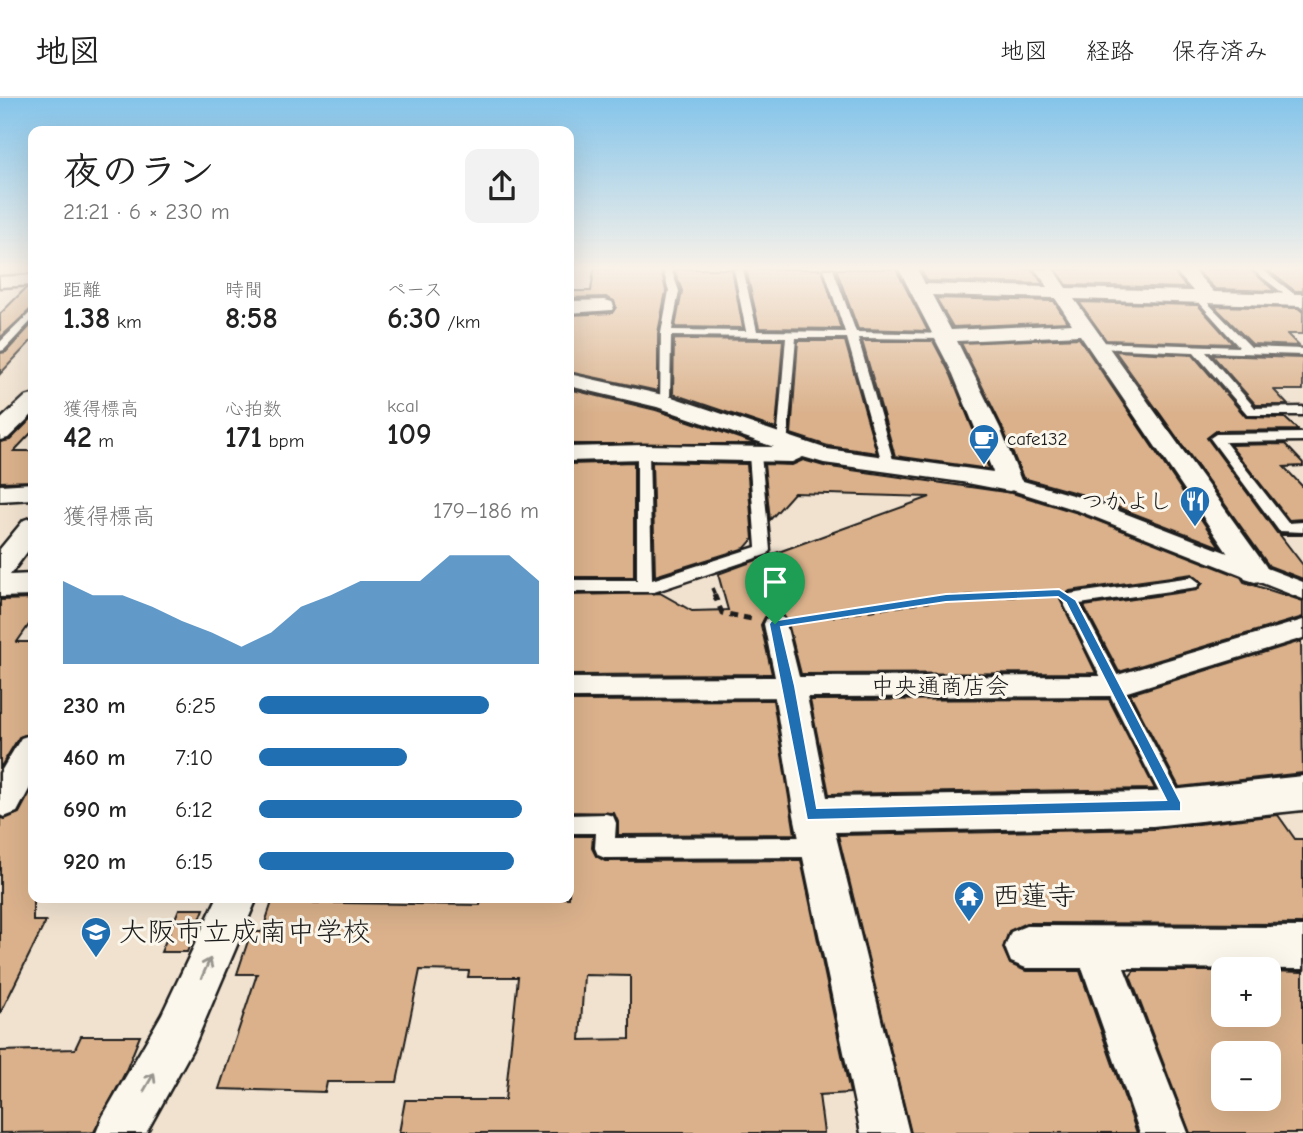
<!DOCTYPE html>
<html lang="ja">
<meta charset="utf-8">
<style>
:root{--surface:#fff;--page:#f2f2f2;--text:#222;--muted:#767676;--line:#e0e0e0;--accent:#1f6fb2}
body{margin:0;font-family:"Comic Neue","Klee One",sans-serif;background:var(--page);color:var(--text);height:100vh;display:flex;flex-direction:column;font-size:26px;white-space:nowrap}
*{box-sizing:border-box;margin:0}
p{font-size:23px;color:var(--muted)}
.icon{flex:none;width:38px;height:38px;fill:none;stroke:currentColor;stroke-width:2;stroke-linecap:round;stroke-linejoin:round}
.map{position:relative;flex:1;overflow:hidden}
.panel{position:absolute;left:28px;top:28px;width:546px;height:777px;display:flex;flex-direction:column;background:var(--surface);border-radius:14px;box-shadow:0 7px 28px #0002}
.panel>*{flex:none}
.controls{position:absolute;left:1211px;top:859px;display:grid;gap:14px}
.controls a{display:grid;place-items:center;width:70px;height:70px;border-radius:14px;background:var(--surface);box-shadow:0 7px 28px #0002;font-size:35px}
.pin{position:absolute;display:grid;place-items:center;width:60px;height:60px;color:#fff;margin:-72px -30px;border-radius:50% 50% 50% 0;rotate:-45deg;box-shadow:0 0 7px #0007}
.pin .icon{rotate:45deg}
.round{display:grid;place-items:center;flex:none;width:74px;height:74px;border-radius:14px;background:var(--page)}
.head{display:flex;align-items:center;justify-content:space-between;height:119px;padding:0 35px}
h1{font-size:38px;font-weight:800;line-height:52px}
.figures{display:grid;grid-template-columns:repeat(3,1fr);gap:10px;height:119px;padding:7px 35px}
.figures div{display:grid;align-content:center}
.figures b{font-size:30px;font-weight:800}
.figures small{font-size:19px;font-weight:400}
.figures p{font-size:19px}
.chart{height:196px;padding:14px 35px}
.chart p{display:flex;justify-content:space-between}
.chart svg{width:100%;height:126px;margin-top:7px;fill:var(--accent);opacity:.7}
ul{padding:0 35px;list-style:none;font-size:23px}
li{display:grid;grid-template-columns:112px 84px 1fr;align-items:center;height:52px}
li i{height:18px;border-radius:9px;background:var(--accent)}
header{display:flex;align-items:center;gap:42px;box-sizing:border-box;height:98px;padding:0 35px;background:var(--surface);border-bottom:2px solid var(--line)}
header strong{font-size:33px}
nav{display:flex;gap:38px;margin-inline-start:auto;font-size:24px}
.map>svg:first-child{display:block}
</style>
<header>
<strong>地図</strong>
<nav><a>地図</a><a>経路</a><a>保存済み</a></nav>
</header>
<div class="map">
<svg width="1303" height="1035" viewBox="0 0 1303 1035">
<rect width="100%" height="100%" fill="#f1e2cf"/>
<filter id="ink" filterUnits="userSpaceOnUse"><feTurbulence type="fractalNoise" baseFrequency=".0143" numOctaves="2"/><feDisplacementMap in="SourceGraphic" scale="14" xChannelSelector="R" yChannelSelector="G"/><feConvolveMatrix kernelMatrix="1 2 1 2 8 2 1 2 1" color-interpolation-filters="sRGB"/></filter>
<g filter="url(#ink)">
<g fill="#dab18b" stroke="#1c1c1c" stroke-width="2" fill-rule="evenodd">
<polygon points="594,171 661,171 666,193 658,235 658,293 569,274 569,217 612,215 616,209 614,203 606,199 569,200 569,193 591,193"/>
<polygon points="674,171 732,171 743,230 675,229 682,193"/>
<polygon points="746,171 822,171 841,231 759,230"/>
<polygon points="836,171 896,171 928,233 858,231"/>
<polygon points="920,171 1032,171 1043,186 927,183"/>
<polygon points="1056,171 1171,171 1187,190 1067,187"/>
<polygon points="1195,171 1250,171 1275,193 1215,191"/>
<polygon points="1266,171 1303,171 1303,193 1295,193"/>
<polygon points="26,190 33,190 33,209 0,240 0,216"/>
<polygon points="936,200 1054,203 1067,224 953,229"/>
<polygon points="1079,204 1198,207 1233,246 1106,242"/>
<polygon points="1214,208 1298,210 1303,214 1303,236 1287,236 1299,248 1252,246"/>
<polygon points="33,225 33,241 0,276 0,255 6,254"/>
<polygon points="1079,240 1220,449 1094,400 1023,380 1002,329 961,245"/>
<polygon points="674,241 783,242 776,331 673,296"/>
<polygon points="798,243 845,243 877,355 828,348 791,336"/>
<polygon points="862,243 933,243 951,277 989,371 895,358"/>
<polygon points="1115,253 1193,257 1246,319 1285,320 1298,332 1216,333 1207,340 1277,435 1303,437 1280,437 1303,467 1303,481 1269,468"/>
<polygon points="1212,257 1303,260 1303,292 1274,292 1288,307 1256,307"/>
<polygon points="569,291 656,312 757,346 569,346"/>
<polygon points="33,319 33,333 14,353 33,353 33,383 0,384 0,344 10,342"/>
<polygon points="1285,346 1303,365 1303,368 1284,369 1303,389 1303,421 1289,422 1230,347"/>
<polygon points="803,362 824,368 1012,395 1078,415 1241,479 1244,484 1303,503 1303,519 1119,574 1084,508 1197,492 1203,485 1192,476 1070,493 1060,500 1096,575 801,576 788,525 784,518 774,515 765,519 761,527 772,576 569,577 569,497 660,495 692,513 728,512 718,476 930,399 794,395 770,422 764,366 792,367"/>
<polygon points="634,364 634,479 569,479 569,366"/>
<polygon points="652,364 747,366 753,441 745,450 655,478"/>
<polygon points="33,501 33,521 17,544 33,544 33,634 19,639 0,670 0,502"/>
<polygon points="1301,543 1303,675 1179,689 1130,596"/>
<polygon points="1109,601 1155,691 829,696 810,602"/>
<polygon points="773,602 795,736 618,737 618,724 614,715 569,714 569,603"/>
<polygon points="33,689 33,823 46,823 0,916 0,720 5,721 19,715"/>
<polygon points="1278,717 1295,741 1303,741 1303,826 1026,825 1009,833 1003,850 1010,866 1026,873 1080,873 1137,1035 911,1035 838,737 1153,731"/>
<path d="M569 738H593L592 750 596 758 605 763 801 762 850 995 819 997 824 1035H399L405 1002H505L518 879H468L469 873 420 872 397 984H327L325 994 219 991 257 876H237L251 834H262L272 804 480 807 482 800H569ZM584 877 630 878V941L580 942Z"/>
<polygon points="179,811 204,811 187,854 161,854"/>
<path d="M1134 873H1223V917H1269V873L1303 874V1035H1190L1130 878ZM1223 956H1269V1001H1223Z"/>
<polygon points="81,938 140,938 125,975 94,1034 0,1035 0,953 75,951"/>
</g>
<g fill="none" stroke-linecap="round" stroke-linejoin="round">
<g stroke="#1c1c1c" stroke-width="5">
<g id="service">
<polygon points="663,171 671,171 679,193 672,232 746,233 734,171 743,171 757,233 845,234 824,171 833,171 856,234 950,236 951,238 946,241 858,240 894,365 893,368 888,369 882,365 847,240 796,240 787,348 779,348 777,345 786,239 671,238 670,304 668,306 660,306 661,235 669,193"/>
<polygon points="1252,171 1262,171 1303,203 1303,211"/>
<polygon points="1200,197 1251,249 1303,251 1303,257 1206,254 1255,310 1303,309 1303,317 1248,317 1194,254 1096,250 1091,247 1096,244 1239,249 1197,202 1195,200"/>
<polygon points="33,212 33,221 4,252 0,253 0,244"/>
<polygon points="1303,335 1303,343 1225,344 1288,425 1303,424 1303,434 1279,433 1210,340 1216,336"/>
<polygon points="643,350 649,354 652,482 756,449 749,357 755,353 761,357 770,452 768,456 654,494 569,494 569,482 637,482 637,354"/>
<polygon points="1192,479 1200,485 1197,489 1080,506 1183,702 1186,708 1183,714 1176,717 1169,714 1062,502 1070,496"/>
<polygon points="606,716 613,718 616,725 615,740 819,739 826,742 829,749 826,756 819,759 605,760 598,757 595,750 596,735 569,735 569,717"/>
</g>
</g>
<g stroke="#1c1c1c" stroke-width="5">
<g id="pedestrian">
<polygon points="1009,379 1093,403 1303,484 1303,501 1079,413 1002,389 999,385 1002,381"/>
<polygon points="775,517 783,520 786,526 799,579 1114,578 1303,522 1303,540 1114,598 569,600 569,580 775,579 764,526 767,520"/>
</g>
</g>
<g stroke="#1c1c1c" stroke-width="5">
<g id="minor">
<path d="M899 171H917L925 186 1048 189 1035 171H1053L1066 190 1193 193 1174 171H1192L1214 194 1303 196V208L1074 201 1265 467 1269 474 1265 481 1255 484 1245 481 1080 237 957 243 1000 330 1022 385 1018 391 1009 393 962 384 824 365 803 359 792 364 643 361 569 363V349L643 347 774 349 657 309 569 288V276L672 299 827 351 993 374 953 276ZM932 197 1055 200 1072 226 951 232Z"/>
<polygon points="33,177 33,187 0,189 0,179"/>
<polygon points="605,202 612,204 614,208 612,212 569,215 569,203"/>
<polygon points="33,297 33,316 8,340 0,342 0,322 25,299"/>
<polygon points="33,385 33,401 0,403 0,387"/>
<polygon points="33,419 33,446 10,477 33,476 33,498 0,499 0,451 24,422"/>
<polygon points="789,575 800,579 805,588 827,699 1153,694 1303,678 1303,712 1153,728 835,734 909,1035 861,1035 794,717 773,588 778,579"/>
<polygon points="33,636 33,684 17,714 4,719 0,717 0,675 21,640"/>
<polygon points="217,800 257,800 194,948 146,1035 96,1035 103,1018 162,916"/>
<polygon points="1026,828 1303,829 1303,871 1124,870 1188,1035 1140,1035 1082,870 1026,870 1011,864 1005,849 1011,834"/>
</g>
</g>
<g stroke="#1c1c1c" stroke-width="3.5" stroke-dasharray="6 4.5" stroke-linecap="butt">
<polyline points="712,490 715,497"/>
<polyline points="1003,497 1051,495"/>
</g>
<g stroke="#1c1c1c" stroke-width="5" stroke-dasharray="8 6" stroke-linecap="butt">
<polyline points="714,496 722,515 752,521"/>
<polyline points="799,522 946,500 1040,496"/>
</g>
<use href="#service" fill="#fbf7ec" fill-rule="evenodd"/>
<use href="#pedestrian" fill="#fbf7ec" fill-rule="evenodd"/>
<use href="#minor" fill="#fbf7ec" fill-rule="evenodd"/>
</g>
<defs><path id="oneway-shaft" d="M-6 0H5M1.5-3L5.5 0L1.5 3" fill="none" stroke-width="1.6" stroke-linecap="round" stroke-linejoin="round" transform="scale(1.75)"/></defs>
<g stroke="#97948e">
<use href="#oneway-shaft" transform="translate(206 870) rotate(-66)"/>
<use href="#oneway-shaft" transform="translate(149 984) rotate(-60)"/>
</g>
</g>
<linearGradient id="sky" x2="0" y2="1"><stop stop-color="#84c4ea"/><stop offset="0.54" stop-color="#f9f2e9"/><stop offset="1" stop-color="#f9f2e9" stop-opacity="0"/></linearGradient>
<rect width="1303" height="316" fill="url(#sky)"/>
<path fill="#1f6fb2" stroke="#fff" stroke-width="2" fill-rule="evenodd" d="M1059 491 1076 502 1181 704V713L807 722 769 526 771 523 946 496ZM1058 499 1066 505 1166 702 817 710 795 588 781 529 946 504Z"/>
<defs>
<g id="cafe-pin" transform="scale(1.575)"><path d="M0 17L-7.5 6A9.5 9.5 0 1 1 7.5 6Z" fill="#1f6fb2" stroke="#fbf7ec"/><path d="M-5.5-4.5H6V0H3Q3 3.5 0 3.5H-2.5Q-5.5 3.5-5.5 0ZM3-3.2v2h1.7v-2ZM-6 4.5H4V6H-6Z" fill="#fff"/></g>
<g id="restaurant-pin" transform="scale(1.575)"><path d="M0 17L-7.5 6A9.5 9.5 0 1 1 7.5 6Z" fill="#1f6fb2" stroke="#fbf7ec"/><path d="M-5-6h1v4h1v-4h1v4h1v-4h1v5L-1.5 .5V6h-2V.5L-5-1ZM5-6V6H3V1.5H1.5Q1.5-4 5-6Z" fill="#fff"/></g>
<g id="temple-pin" transform="scale(1.575)"><path d="M0 17L-7.5 6A9.5 9.5 0 1 1 7.5 6Z" fill="#1f6fb2" stroke="#fbf7ec"/><path d="M0-6L5-2H3V0L6.5 2.5H4V6H1.5V3h-3V6H-4V2.5H-6.5L-3 0V-2H-5Z" fill="#fff"/></g>
<g id="school-pin" transform="scale(1.575)"><path d="M0 17L-7.5 6A9.5 9.5 0 1 1 7.5 6Z" fill="#1f6fb2" stroke="#fbf7ec"/><path d="M0-5L7-2L0 1L-7-2ZM-4 1L0 2.5L4 1V4Q0 6-4 4Z" fill="#fff"/></g>
</defs>
<g fill-rule="evenodd">
<use href="#cafe-pin" x="984" y="341"/>
<use href="#restaurant-pin" x="1195" y="403"/>
<use href="#temple-pin" x="969" y="798"/>
<use href="#school-pin" x="96" y="834"/>
</g>
<g text-anchor="middle" dominant-baseline="central" stroke-width="6" stroke-linejoin="round" paint-order="stroke">
<g font-size="19" fill="#1c1c1c" stroke="#fbf7ec" text-anchor="start">
<text x="1007" y="341">cafe132</text>
</g>
<g font-size="23" fill="#1c1c1c" stroke="#fbf7ec" text-anchor="end">
<text x="1172" y="403">つかよし</text>
</g>
<g font-size="23" fill="#1c1c1c" stroke="#fbf7ec">
<text x="940" y="588">中央通商店会</text>
</g>
<g font-size="28" fill="#1c1c1c" stroke="#fbf7ec" text-anchor="start">
<text x="992" y="798">西蓮寺</text>
<text x="119" y="834">大阪市立成南中学校</text>
</g>
</g>
</svg>
<div class="controls">
<a>+</a>
<a>−</a>
</div>
<div class="pin" style="left:775px;top:526px;background:#1e9e55"><svg class="icon" aria-label="arrive" viewBox="0 0 24 24"><path d="M6 21V4h12l-3 4 3 4H6"/></svg></div>
<section class="panel">
<div class="head"><div><h1>夜のラン</h1><p>21:21 · 6 × 230 m</p></div><a class="round"><svg class="icon" aria-label="share" viewBox="0 0 24 24"><path d="M12 15V3M7 8l5-5 5 5M5 13v7h14v-7"/></svg></a></div>
<div class="figures">
<div><p>距離</p><b>1.38<small> km</small></b></div>
<div><p>時間</p><b>8:58</b></div>
<div><p>ペース</p><b>6:30<small> /km</small></b></div>
</div>
<div class="figures">
<div><p>獲得標高</p><b>42<small> m</small></b></div>
<div><p>心拍数</p><b>171<small> bpm</small></b></div>
<div><p>kcal</p><b>109</b></div>
</div>
<div class="chart"><p><span>獲得標高</span>179–186 m</p>
<svg viewBox="0 0 160 44" preserveAspectRatio="none"><path d="M0 44V15L10 20L20 20L30 24L40 29L50 33L60 38L70 33L80 24L90 20L100 15L110 15L120 15L130 6L140 6L150 6L160 15V44z"/></svg>
</div>
<ul>
<li><b>230 m</b>6:25<i style="width:82%"></i></li>
<li><b>460 m</b>7:10<i style="width:53%"></i></li>
<li><b>690 m</b>6:12<i style="width:94%"></i></li>
<li><b>920 m</b>6:15<i style="width:91%"></i></li>
</ul>
</section>
</div>
